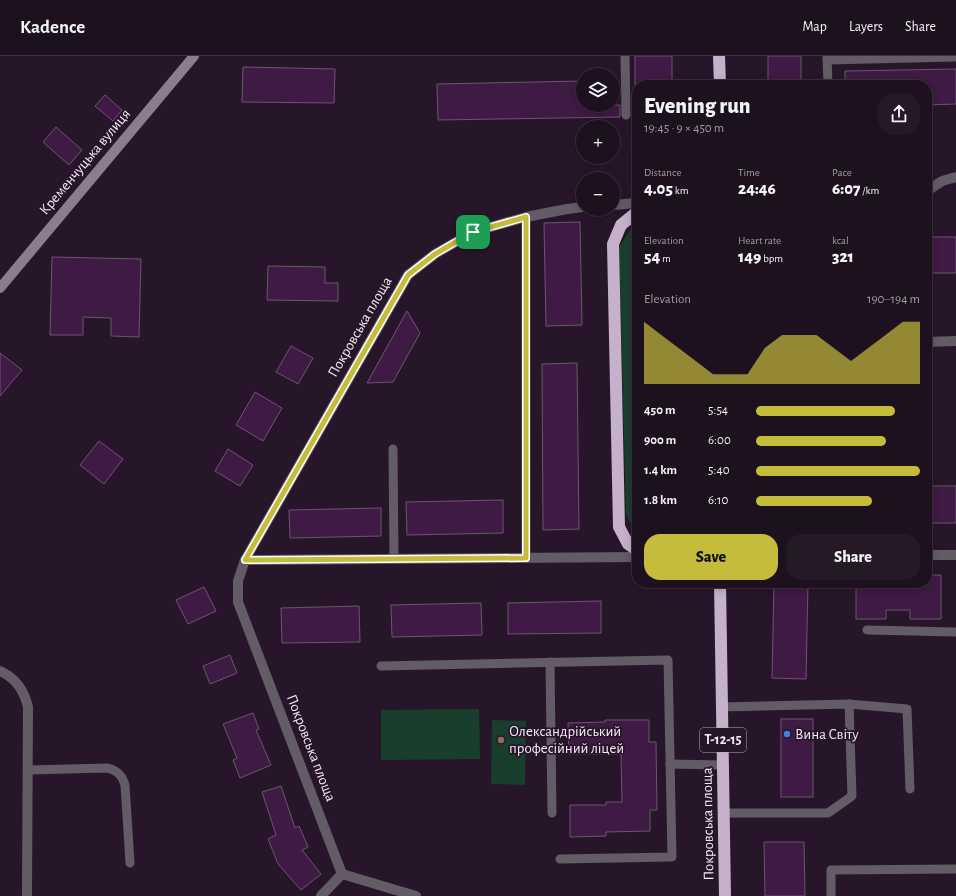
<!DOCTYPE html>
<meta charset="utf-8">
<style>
:root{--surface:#1d101f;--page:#251928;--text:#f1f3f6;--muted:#a09da4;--line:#3b303d;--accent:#c6bc3c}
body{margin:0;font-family:"Alegreya Sans",sans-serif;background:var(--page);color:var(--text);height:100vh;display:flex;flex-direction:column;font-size:15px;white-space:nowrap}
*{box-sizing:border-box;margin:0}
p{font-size:13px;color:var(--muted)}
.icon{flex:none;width:22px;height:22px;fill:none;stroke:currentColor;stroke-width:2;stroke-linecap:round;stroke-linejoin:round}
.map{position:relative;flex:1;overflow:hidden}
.sheet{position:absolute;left:632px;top:24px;width:300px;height:508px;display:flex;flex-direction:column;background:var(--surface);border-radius:16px;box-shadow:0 2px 10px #0003,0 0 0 1px var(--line)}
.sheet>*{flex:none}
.buttons{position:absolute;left:576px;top:12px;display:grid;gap:8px}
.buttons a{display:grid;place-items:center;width:44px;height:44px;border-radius:50%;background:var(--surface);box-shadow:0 2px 10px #0003,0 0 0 1px var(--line);font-size:20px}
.pin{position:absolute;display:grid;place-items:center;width:34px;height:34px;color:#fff;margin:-17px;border-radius:8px;box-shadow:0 2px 6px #0006}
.round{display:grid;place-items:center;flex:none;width:42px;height:42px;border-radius:16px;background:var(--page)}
.headline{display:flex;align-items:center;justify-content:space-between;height:68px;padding:0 12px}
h1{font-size:22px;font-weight:800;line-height:30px}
.stats{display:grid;grid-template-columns:repeat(3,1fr);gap:6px;height:68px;padding:4px 12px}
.stats div{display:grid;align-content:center}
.stats b{font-size:17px;font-weight:800}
.stats small{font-size:11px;font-weight:400}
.stats p{font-size:11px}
.chart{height:112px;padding:8px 12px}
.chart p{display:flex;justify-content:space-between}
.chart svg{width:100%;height:72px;margin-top:4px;fill:var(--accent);opacity:.7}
.cta{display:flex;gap:8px;margin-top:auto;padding:8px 12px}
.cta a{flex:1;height:46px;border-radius:16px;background:var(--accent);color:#111;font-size:16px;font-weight:800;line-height:46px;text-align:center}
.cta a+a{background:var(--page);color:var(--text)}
ul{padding:0 12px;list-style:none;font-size:13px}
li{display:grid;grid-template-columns:64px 48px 1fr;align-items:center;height:30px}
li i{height:10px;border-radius:5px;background:var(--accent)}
header{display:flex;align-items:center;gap:24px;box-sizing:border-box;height:56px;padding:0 20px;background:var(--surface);border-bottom:1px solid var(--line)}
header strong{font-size:19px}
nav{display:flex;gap:22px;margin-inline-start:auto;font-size:14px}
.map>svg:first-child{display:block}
</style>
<header>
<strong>Kadence</strong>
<nav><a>Map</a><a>Layers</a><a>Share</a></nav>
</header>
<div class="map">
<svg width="956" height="840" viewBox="0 0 956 840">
<rect width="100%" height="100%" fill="#271629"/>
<g fill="#1a3e2d">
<polygon points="636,165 637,165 637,478 626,459 619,191"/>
<polygon points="479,653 480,703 381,704 381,654"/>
<polygon points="492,664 526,665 525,729 491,728"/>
</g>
<g fill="#3f1a44" stroke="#6b576e">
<rect x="635" y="0" width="37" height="29"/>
<rect x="768" y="0" width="33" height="29"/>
<polygon points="243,11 335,13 334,47 242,46"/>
<polygon points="956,13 956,48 927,49 927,29 845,29 845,15"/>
<polygon points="583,25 583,49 620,49 620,61 438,64 437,28"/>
<polygon points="105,39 122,54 113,65 95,50"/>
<polygon points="56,71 82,94 69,109 43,86"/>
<polygon points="580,166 582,269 546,270 544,167"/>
<rect x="927" y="181" width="29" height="36"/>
<polygon points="52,201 141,203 139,281 111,280 111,262 83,261 83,279 50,279"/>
<polygon points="268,210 325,211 325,227 338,227 338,245 267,244"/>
<polygon points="407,255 420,277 393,326 367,327"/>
<polygon points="291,290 313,302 298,328 276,316"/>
<polygon points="0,297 22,314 0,340"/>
<polygon points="577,307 579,473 543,474 542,308"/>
<polygon points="255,336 282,352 263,385 236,369"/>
<polygon points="99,385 123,403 104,428 80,409"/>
<polygon points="228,393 253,409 240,430 215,415"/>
<polygon points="928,430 956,430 956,467 929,467"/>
<polygon points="503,444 503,477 407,479 406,446"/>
<polygon points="381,452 381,480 290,482 289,454"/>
<polygon points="927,519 941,519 941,563 910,563 910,554 886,554 886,563 856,563 856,527 927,527"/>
<polygon points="774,527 808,527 806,623 772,622"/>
<polygon points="204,531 216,555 188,568 176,544"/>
<polygon points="601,545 601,577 508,578 508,547"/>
<polygon points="481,547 482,579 392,581 391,549"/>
<polygon points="359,550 360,586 282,587 281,552"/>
<polygon points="230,599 237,617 210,628 203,610"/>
<polygon points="253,657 259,673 256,674 271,709 240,722 233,704 237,702 223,668"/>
<rect x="781" y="663" width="32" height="78"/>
<polygon points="605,664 649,664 649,686 656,686 657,754 650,754 650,775 606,776 606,780 570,781 570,749 606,749 606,746 622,746 621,698 569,698 568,667 605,666"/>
<polygon points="281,730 295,772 299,770 308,791 302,794 321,818 301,834 278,808 268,783 276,779 262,736"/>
<polygon points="764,786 804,786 805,840 765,840"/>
</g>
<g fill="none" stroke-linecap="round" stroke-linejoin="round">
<g stroke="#635b65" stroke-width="9">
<polyline points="625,0 626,59"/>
<polyline points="827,0 828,29"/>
<polyline points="827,4 956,1"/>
<polyline points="393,393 394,503"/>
<polyline points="526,502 526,161"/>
<polyline points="867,574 956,576"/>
<polyline points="550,606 552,757"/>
<polyline points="381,610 668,604 672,801 560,803"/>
<polyline points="722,651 849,648 907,653 910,733"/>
<polyline points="670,708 723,709"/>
<path d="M28 714 107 712C117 714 122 719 125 729L130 807"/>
<polyline points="724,757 828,757 852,740 849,648"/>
<polyline points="831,840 831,814 956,813"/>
</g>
<g stroke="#635b65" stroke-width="10">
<polyline points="927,135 942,125 956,121"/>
<polyline points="613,149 637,147"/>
<polyline points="927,286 956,285"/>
<polyline points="927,499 956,499"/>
<polyline points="245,504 637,501"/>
<path d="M0 615C16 622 24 634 28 651L27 840"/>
<polyline points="342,818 238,546 238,525 245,504 408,219 435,198 473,176 526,161 567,153 583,151"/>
<polyline points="342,818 416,840"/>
<polyline points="321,840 342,818"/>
</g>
<polyline stroke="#8b7d8e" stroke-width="10" points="0,232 194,0"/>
<g stroke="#c6b1cb" stroke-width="12">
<polyline points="719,0 720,29"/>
<polyline points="637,156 621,169 613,188 619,471 628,488 637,494"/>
<polyline points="720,527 725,840"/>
</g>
</g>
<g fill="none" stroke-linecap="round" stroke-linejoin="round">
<g stroke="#fff" stroke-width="8">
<polygon id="route" points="526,161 526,502 245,504 408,219 435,198 473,176"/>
</g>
<use href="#route" stroke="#c6bc3c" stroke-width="5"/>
</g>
<circle fill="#3f7fe0" stroke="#271629" stroke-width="1.5" cx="787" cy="678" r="4"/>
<circle fill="#8d6e63" stroke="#271629" stroke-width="1.5" cx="501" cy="684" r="4"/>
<g text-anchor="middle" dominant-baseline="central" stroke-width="3.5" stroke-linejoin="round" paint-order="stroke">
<rect fill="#271629" stroke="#b7aab9" stroke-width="1" x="700" y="672" width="46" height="24" rx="3"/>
<g font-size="14" font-weight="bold" fill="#f5e9f7">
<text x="723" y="684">Т-12-15</text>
</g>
<g font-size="15" fill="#f5e9f7" stroke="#271629">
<text transform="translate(85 106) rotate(-50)">Кременчуцька вулиця</text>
<text transform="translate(360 271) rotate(-60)">Покровська площа</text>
<text transform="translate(311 692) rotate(69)">Покровська площа</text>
<text transform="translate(708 768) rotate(-91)">Покровська площа</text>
</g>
<g font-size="15" fill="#f5e9f7" stroke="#271629" text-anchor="start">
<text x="509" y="675">Олександрійський<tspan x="509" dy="17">професійний ліцей</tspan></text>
<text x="795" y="678">Вина Світу</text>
</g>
</g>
</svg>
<div class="buttons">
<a><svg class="icon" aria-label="layers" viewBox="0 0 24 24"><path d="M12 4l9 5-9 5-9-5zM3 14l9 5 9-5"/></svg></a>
<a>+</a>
<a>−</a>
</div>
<div class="pin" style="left:473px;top:176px;background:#1e9e55"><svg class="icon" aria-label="arrive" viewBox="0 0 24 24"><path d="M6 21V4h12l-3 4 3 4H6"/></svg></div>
<section class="sheet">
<div class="headline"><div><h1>Evening run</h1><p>19:45 · 9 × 450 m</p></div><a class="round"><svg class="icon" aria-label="share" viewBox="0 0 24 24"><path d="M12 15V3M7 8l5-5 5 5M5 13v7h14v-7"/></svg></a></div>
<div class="stats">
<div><p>Distance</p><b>4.05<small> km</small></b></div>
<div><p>Time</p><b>24:46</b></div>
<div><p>Pace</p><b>6:07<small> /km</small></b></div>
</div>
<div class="stats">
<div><p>Elevation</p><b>54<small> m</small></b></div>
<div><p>Heart rate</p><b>149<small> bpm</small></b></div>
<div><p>kcal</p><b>321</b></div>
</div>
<div class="chart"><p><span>Elevation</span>190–194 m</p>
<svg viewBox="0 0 160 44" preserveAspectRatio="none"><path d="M0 44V6L10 14L20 22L30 30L40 38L50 38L60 38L70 22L80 14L90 14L100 14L110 22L120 30L130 22L140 14L150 6L160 6V44z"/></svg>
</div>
<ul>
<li><b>450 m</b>5:54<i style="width:85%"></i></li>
<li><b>900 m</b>6:00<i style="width:79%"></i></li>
<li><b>1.4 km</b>5:40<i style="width:100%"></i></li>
<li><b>1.8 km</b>6:10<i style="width:71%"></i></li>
</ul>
<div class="cta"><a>Save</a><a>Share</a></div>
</section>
</div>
